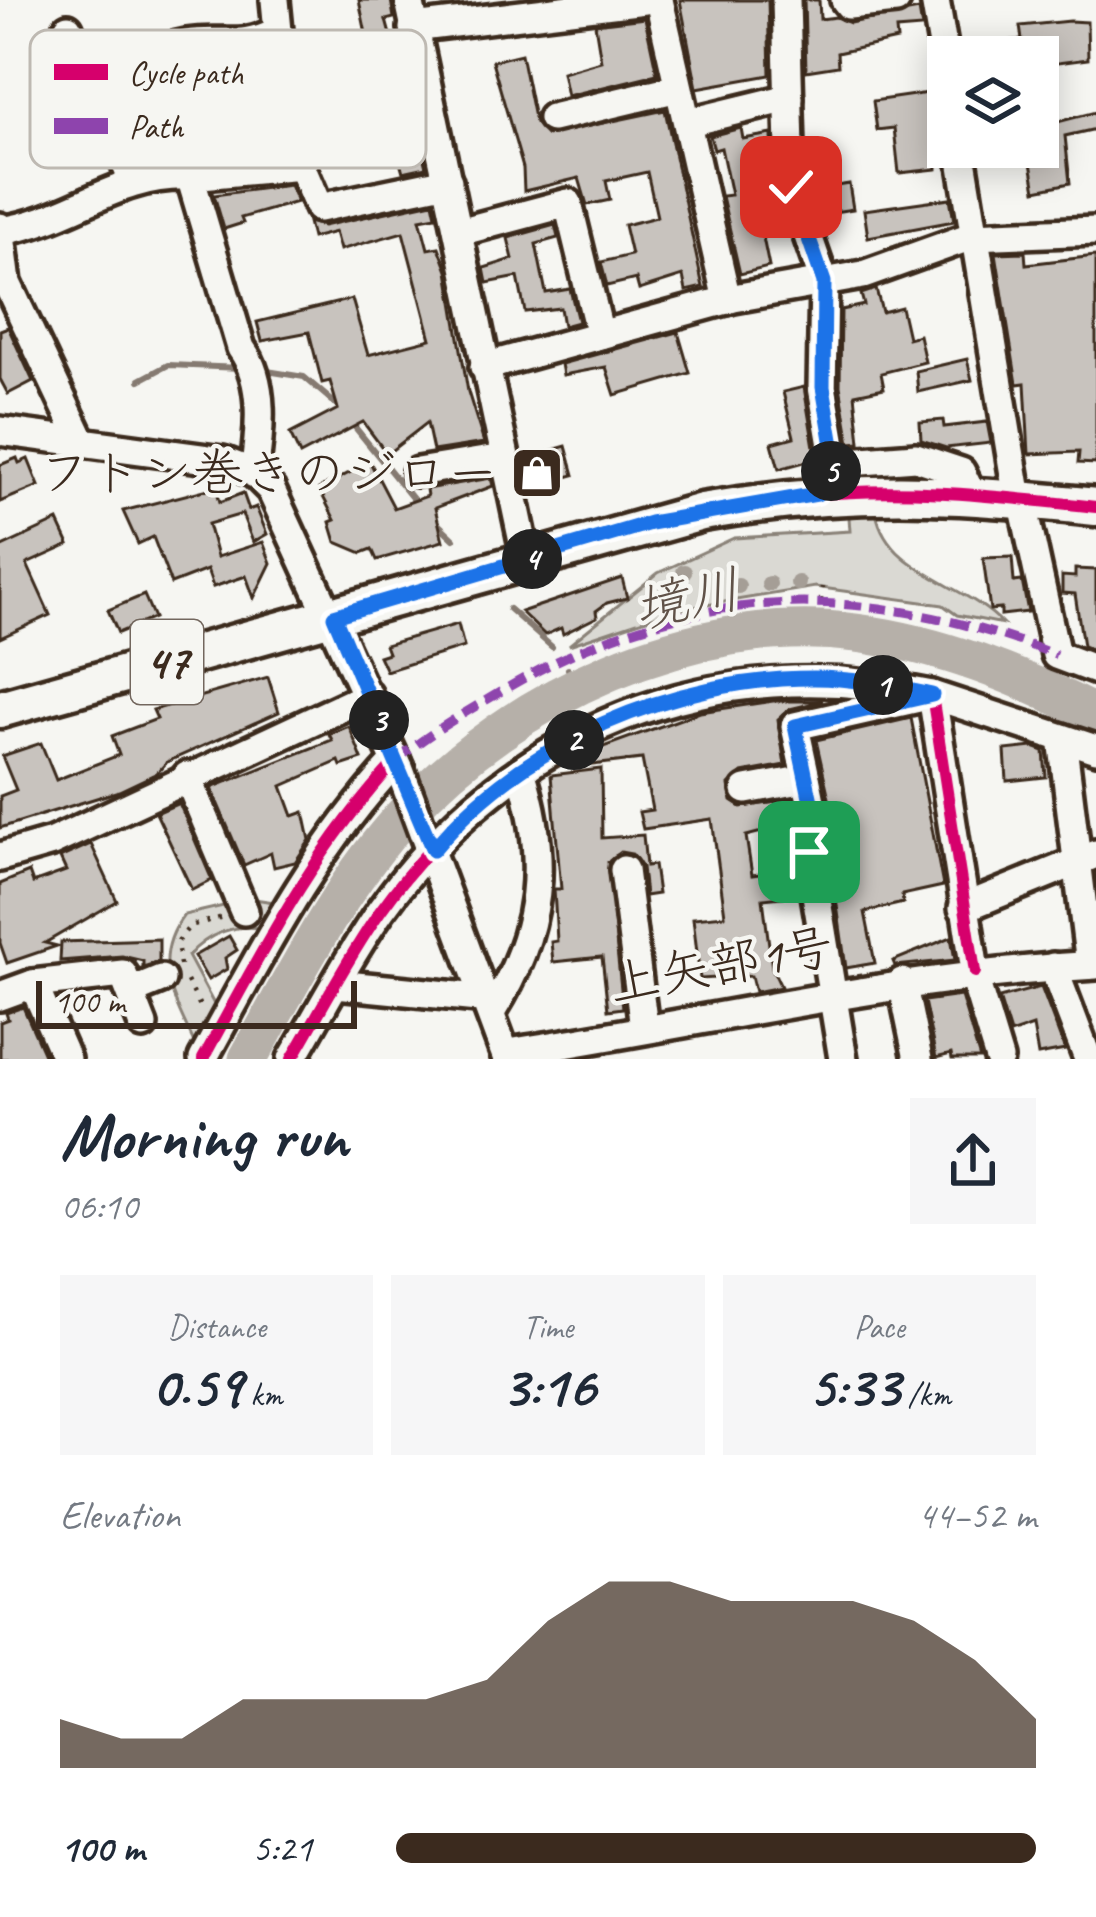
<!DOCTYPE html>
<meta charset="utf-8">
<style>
:root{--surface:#fff;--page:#f6f6f7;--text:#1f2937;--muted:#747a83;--accent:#3b2a1e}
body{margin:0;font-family:Caveat,"Klee One",sans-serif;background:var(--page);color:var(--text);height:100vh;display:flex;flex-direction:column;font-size:45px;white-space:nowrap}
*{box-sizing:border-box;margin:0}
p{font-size:39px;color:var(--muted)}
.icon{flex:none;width:66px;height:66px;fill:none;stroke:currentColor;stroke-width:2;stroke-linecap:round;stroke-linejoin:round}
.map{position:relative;height:1059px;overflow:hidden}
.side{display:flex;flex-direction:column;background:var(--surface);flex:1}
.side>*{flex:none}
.tools{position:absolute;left:927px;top:36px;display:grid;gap:24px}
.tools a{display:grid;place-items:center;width:132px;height:132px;border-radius:0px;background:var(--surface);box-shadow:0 6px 30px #0003;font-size:60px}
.scale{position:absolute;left:36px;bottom:30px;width:321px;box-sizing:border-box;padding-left:12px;border:6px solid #3b2a1e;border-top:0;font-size:33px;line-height:42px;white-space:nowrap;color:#3b2a1e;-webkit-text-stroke:9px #f6f6f2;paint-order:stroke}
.pin{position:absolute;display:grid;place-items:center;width:102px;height:102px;color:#fff;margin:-51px;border-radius:24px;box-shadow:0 6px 18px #0006}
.km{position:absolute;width:60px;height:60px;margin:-30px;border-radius:50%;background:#222;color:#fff;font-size:33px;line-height:60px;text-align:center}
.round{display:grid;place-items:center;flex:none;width:126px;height:126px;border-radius:0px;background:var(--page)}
.head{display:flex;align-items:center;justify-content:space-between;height:204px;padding:0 60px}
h1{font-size:66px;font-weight:700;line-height:90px}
.stats{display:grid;grid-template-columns:repeat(3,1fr);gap:18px;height:204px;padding:12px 60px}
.stats div{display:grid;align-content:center;border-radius:0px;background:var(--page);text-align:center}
.stats b{font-size:60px;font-weight:700}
.stats small{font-size:33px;font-weight:400}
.stats p{font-size:33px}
.chart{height:336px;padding:24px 60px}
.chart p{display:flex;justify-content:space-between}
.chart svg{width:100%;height:216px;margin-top:12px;fill:var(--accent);opacity:.7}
ul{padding:0 60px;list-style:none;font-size:39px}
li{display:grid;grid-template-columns:192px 144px 1fr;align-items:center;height:90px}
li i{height:30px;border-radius:15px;background:var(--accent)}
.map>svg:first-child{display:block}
</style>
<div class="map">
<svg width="1096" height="1059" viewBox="0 0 1096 1059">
<rect width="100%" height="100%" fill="#f6f6f2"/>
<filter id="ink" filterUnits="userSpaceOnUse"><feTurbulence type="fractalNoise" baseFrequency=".00833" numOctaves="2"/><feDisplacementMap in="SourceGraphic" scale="24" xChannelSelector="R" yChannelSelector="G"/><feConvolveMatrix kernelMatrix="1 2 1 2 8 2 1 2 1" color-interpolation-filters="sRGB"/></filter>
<g filter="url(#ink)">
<g fill="#dad9d3" stroke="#8a8278" stroke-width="3">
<path d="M858 511 876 512C887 573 966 583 1003 624L957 615 943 605 815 587 670 611 569 645 658 573 734 538 850 531 849 517Z"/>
<path d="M254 899 281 903 264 929C236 923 208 933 188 956L217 1010 196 1047C175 999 149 962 184 915Z"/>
</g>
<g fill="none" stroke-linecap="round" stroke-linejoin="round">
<g stroke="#857a71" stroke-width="6">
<polyline points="261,370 304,377 338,406"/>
<polyline points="140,380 168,365 241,368"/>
<polyline points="350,421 417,504"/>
<polyline points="435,521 454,539"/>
<polyline points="509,609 552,647"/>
<polyline points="568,669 575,685"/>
</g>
<path stroke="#b6b0a9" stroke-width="39" d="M248 1059C295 975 340 885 405 814 513 696 693 612 856 633 941 644 1020 676 1096 715"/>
</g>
<g fill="#c8c3be" stroke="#3b2a1e" stroke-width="3">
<polygon points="359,0 391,0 394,18 386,20 426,167 403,172 390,127 329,150 320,124 380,101 370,67 344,75 338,57 369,48"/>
<polygon points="680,0 768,0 770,75 697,88"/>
<polygon points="804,0 819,0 820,19 836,17 850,23 919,10 922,28 896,30 897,40 837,53 838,66 806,71"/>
<polygon points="645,18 657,74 567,96 562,72 601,61 595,24"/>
<polygon points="1069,21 1087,22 1088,59 1050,64 1038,57 996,57 996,41 1022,40 1020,26"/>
<polygon points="521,54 535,123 546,135 665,110 703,287 686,291 683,276 639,290 636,279 607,286 601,262 631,255 624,225 657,217 647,172 606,181 610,200 587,205 579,178 524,191 523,168 492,61"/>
<polygon points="935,92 937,169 899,173 894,128 877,130 873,101"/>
<polygon points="1096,112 1096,129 1065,136 1070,183 1036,190 1028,147 1038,147 1038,127"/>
<polygon points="741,128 743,139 772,134 773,188 781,213 759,218 769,267 740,274 722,196 731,195 721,148 714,150 710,136"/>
<polygon points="849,184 853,209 821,214 811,190"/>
<polygon points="290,185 297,202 241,218 243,223 224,229 214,195"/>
<polygon points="950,198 954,221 868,237 864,210"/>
<polygon points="433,202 436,216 420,219 428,249 439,247 448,271 468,392 484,443 433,451 427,423 387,454 363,422 300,455 290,434 338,409 330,381 322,383 309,332 262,341 257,322 352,299 368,355 431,339 403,232 340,250 335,232 312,238 308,222 323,226"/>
<polygon points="555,225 558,238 536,244 546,293 570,289 578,322 563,326 560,308 525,312 518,277 487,283 484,268 513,259 508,238"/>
<polygon points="1025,252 1026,264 1096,256 1096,464 1078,463 1079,452 1029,454 1025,383 1017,384 996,253"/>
<polygon points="876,289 882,312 901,307 908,338 919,335 925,362 881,373 884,388 855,394 860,442 850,443 840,386 841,310 864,305 861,294"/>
<polygon points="8,327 33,381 8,394 0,379 0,330"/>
<polygon points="678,332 690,373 615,395 606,367 563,375 561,364"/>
<polygon points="967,359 972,380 918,392 916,371"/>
<polygon points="804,387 816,459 779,469 772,443 794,437 783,392"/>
<polygon points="943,420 944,427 987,422 991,443 946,448 921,440 920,422"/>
<polygon points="566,446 574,475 530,487 524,458"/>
<polygon points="17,458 19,463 28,459 39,486 0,502 0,465"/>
<polygon points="370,462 394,508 427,496 426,489 491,478 493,486 435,508 443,541 377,560 372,549 362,553 336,542 330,522 335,520 319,489"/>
<polygon points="216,487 220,502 243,493 249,510 256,507 267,534 253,542 242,514 208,524 217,557 263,542 271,563 254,598 246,576 213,587 207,570 171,584 153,537 138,544 123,511"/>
<polygon points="58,521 69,545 27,564 50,615 0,638 0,548"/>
<polygon points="1012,557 1014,582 1022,581 1028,612 1001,615 1001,609 990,610 983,558"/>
<polygon points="1075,569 1096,570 1096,651 1083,646 1075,594 1062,593 1062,576 1075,577"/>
<polygon points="622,578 627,598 607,603 596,611 597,617 563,634 561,628 545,635 521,612"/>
<polygon points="144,595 154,618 118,633 108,610"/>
<polygon points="458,624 464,647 386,671 379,656 388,653 385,645"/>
<polygon points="268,677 279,712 167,762 157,773 119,791 0,828 0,796 16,790 2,756 41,743 56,780 119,755 112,736 157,719 153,710"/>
<polygon points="773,701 823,701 790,709 778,719 785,765 742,773 729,785 732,801 741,807 792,800 797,823 746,836 752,875 794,869 796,886 782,888 783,897 763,899 772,968 781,987 755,992 751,976 700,979 693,918 725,915 712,819 643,829 639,812 652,810 642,759 592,765 592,751 700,712"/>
<polygon points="911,718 943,886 902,895 903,903 865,912 875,963 846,968 829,849 835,825 816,740"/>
<polygon points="349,726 362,759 341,766 339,761 282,786 293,816 304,812 310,840 295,862 274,867 271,853 244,865 211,788 332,740 329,734"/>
<polygon points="1033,747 1044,751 1046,777 1007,781 1005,750"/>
<polygon points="601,769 602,838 643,835 646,866 654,865 658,894 645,896 642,867 632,854 621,852 608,862 623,1008 608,1010 602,957 553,962 551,942 557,941 554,889 561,889 551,775"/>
<polygon points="179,803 212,880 192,890 156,813"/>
<polygon points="91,844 117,901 45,943 57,946 7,963 0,943 0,884 29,872 33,883 66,871 60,858"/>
<polygon points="229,936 237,950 225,958 227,969 208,980 194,956"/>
<polygon points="951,937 955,960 895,966 893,961"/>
<polygon points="159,939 159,962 143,967 143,961 122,956 60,961 61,942"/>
<polygon points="1041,987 1065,1050 1038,1055 1033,1026 1010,1034 999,998"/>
<polygon points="961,996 980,1059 952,1059 951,1054 936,1058 924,1001"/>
<polygon points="23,1007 46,1059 0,1059 0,1022 8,1019 6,1013"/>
</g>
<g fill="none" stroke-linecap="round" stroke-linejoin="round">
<g stroke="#3b2a1e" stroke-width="36">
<g id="minor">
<polyline points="409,0 527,561"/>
<polyline points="659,0 727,300"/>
<polyline points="786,0 791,187 824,282 822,387 835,463"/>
<polyline points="845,0 849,5 896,0"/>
<polyline points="935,0 948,75"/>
<polyline points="68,28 132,179"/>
<polyline points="413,28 645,0"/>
<polyline points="249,45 319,208 448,181"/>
<path d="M97 99C121 80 154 49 186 44 223 38 240 50 278 31L275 0"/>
<polyline points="552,118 678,88"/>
<polyline points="690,122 789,98"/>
<polyline points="960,147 1018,499"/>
<polyline points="190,176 302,166"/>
<polyline points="0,227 7,283 82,442"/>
<path d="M0 231C72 221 115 173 190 176L241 348C266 382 260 433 254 473"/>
<polyline points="459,232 568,203 600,335"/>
<polyline points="484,367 734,298 863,275 972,236 1096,231"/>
<polyline points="0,431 223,461 254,473 271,490 400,770 507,1059"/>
<polyline points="417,472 503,458"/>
<polyline points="828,475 835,463 916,457 961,472 971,493"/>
<polyline points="1022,499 1056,655 1096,670"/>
<polyline points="1062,738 1090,965"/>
<polyline points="187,776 244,911"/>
<polyline points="746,790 806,779"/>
<polyline points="0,857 52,842 368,695"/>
<polyline points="624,870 644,1028"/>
<polyline points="963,908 1096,854"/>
<polyline points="1053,967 1088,1059"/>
<polyline points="902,982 918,1059"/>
<polyline points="33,984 66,1059"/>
<polyline points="336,984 488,999"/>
<polyline points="132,991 161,979"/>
<polyline points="0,996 33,984 123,974 143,1025"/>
<path d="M492 1011C542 932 549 860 521 771"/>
<path d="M508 1053C705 1023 897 976 1096 965"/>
<path d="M203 1059C261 953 313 850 396 761"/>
<path d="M292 1059C321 1010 348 957 381 910 511 727 714 648 932 695L978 990 999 1059"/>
<polyline points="843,1059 809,852 817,829 795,726 932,695 1096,749"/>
</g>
</g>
<g stroke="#3b2a1e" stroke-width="45">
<path id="major" d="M0 709 702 512C848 487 951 492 1096 507"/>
</g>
<g stroke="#3b2a1e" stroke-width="4.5" stroke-dasharray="3 9" stroke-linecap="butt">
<polyline points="821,601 822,587"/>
<polyline points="180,965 177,942 190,926 223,917"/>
<polyline points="187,981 201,1008"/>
</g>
<use href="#minor" stroke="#f6f6f2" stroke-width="27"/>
<use href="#major" stroke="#f6f6f2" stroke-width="36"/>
<path stroke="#8e44ad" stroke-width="9" stroke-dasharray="18 9" stroke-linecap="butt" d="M396 761C426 735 461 715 495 695 678 583 859 578 1056 655"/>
<g stroke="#f6f6f2" stroke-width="20">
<g id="cycleway">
<path d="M333 615C490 570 650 511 813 495 908 485 1001 497 1096 507"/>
<path d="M203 1059C261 953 313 850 396 761"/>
<path d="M292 1059C321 1010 348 957 381 910 511 727 714 648 932 695L975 972"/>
</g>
</g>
<use href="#cycleway" stroke="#d6006c" stroke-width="12"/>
</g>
<g fill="#a59e96">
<circle cx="684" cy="572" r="8"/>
<circle cx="798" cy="583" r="8"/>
<circle cx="769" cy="584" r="8"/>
<circle cx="738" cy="586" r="8"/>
</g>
</g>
<g fill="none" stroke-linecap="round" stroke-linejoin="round" filter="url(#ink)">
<g stroke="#fff" stroke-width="24">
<path id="route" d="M791 187 824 282 823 387 836 463 817 494 650 523 334 616 433 850C522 741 675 678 814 678 854 678 893 687 932 695L795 726 817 830 809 852"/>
</g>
<use href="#route" stroke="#1a73e8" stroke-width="15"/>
</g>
<defs>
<g id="shop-square" transform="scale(2.7)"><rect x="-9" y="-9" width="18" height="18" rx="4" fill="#3b2a1e" stroke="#f6f6f2"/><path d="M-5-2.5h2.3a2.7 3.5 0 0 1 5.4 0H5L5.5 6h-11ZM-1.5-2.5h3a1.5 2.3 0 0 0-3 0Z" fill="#fff"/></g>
</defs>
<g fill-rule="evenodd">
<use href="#shop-square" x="537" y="473"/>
</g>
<g text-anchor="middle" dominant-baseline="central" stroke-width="9" stroke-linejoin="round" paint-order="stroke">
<rect fill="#f6f6f2" stroke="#73675e" stroke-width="3" x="131" y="620" width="72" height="84" rx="9"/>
<g font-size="48" font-weight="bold" fill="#3b2a1e">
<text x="167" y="662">47</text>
</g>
<g font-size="51" fill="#3b2a1e" stroke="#f6f6f2" text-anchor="end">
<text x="498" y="473">フトン巻きのジロー</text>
</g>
<g font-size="51" fill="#3b2a1e" stroke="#f6f6f2">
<text transform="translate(721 965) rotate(-10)">上矢部1号</text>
</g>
<g font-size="54" font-style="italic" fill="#605248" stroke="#f6f6f2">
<text transform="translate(687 599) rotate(-12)">境川</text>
</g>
</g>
<rect x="30" y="30" width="396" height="138" rx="18" fill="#f6f6f2" stroke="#beb9b2" stroke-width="3"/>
<rect x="54" y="64" width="54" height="16" fill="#d6006c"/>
<rect x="54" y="118" width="54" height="16" fill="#8e44ad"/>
<g font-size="33" fill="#3b2a1e">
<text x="129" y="84">Cycle path</text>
<text x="129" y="138">Path</text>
</g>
</svg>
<div class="tools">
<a><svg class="icon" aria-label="layers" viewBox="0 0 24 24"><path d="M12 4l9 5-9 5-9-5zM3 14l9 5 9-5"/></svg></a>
</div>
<div class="scale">100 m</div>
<div class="pin" style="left:809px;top:852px;background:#1e9e55"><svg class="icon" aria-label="arrive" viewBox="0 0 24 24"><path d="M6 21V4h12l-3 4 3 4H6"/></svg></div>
<div class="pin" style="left:791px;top:187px;background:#d93025"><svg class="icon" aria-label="check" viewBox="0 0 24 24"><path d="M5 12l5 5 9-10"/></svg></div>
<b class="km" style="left:883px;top:685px">1</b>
<b class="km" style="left:574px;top:740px">2</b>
<b class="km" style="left:379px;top:720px">3</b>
<b class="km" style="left:532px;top:559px">4</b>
<b class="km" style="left:831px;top:471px">5</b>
</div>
<section class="side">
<div class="head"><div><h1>Morning run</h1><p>06:10</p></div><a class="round"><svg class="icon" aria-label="share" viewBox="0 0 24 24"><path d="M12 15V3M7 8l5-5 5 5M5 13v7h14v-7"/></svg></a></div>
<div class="stats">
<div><p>Distance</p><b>0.59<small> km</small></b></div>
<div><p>Time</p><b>3:16</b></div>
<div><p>Pace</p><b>5:33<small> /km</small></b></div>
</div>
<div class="chart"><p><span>Elevation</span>44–52 m</p>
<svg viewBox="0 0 160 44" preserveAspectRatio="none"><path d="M0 44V34L10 38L20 38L30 30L40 30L50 30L60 30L70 26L80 14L90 6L100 6L110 10L120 10L130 10L140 14L150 22L160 34V44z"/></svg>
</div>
<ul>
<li><b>100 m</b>5:21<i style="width:100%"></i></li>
</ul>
</section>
